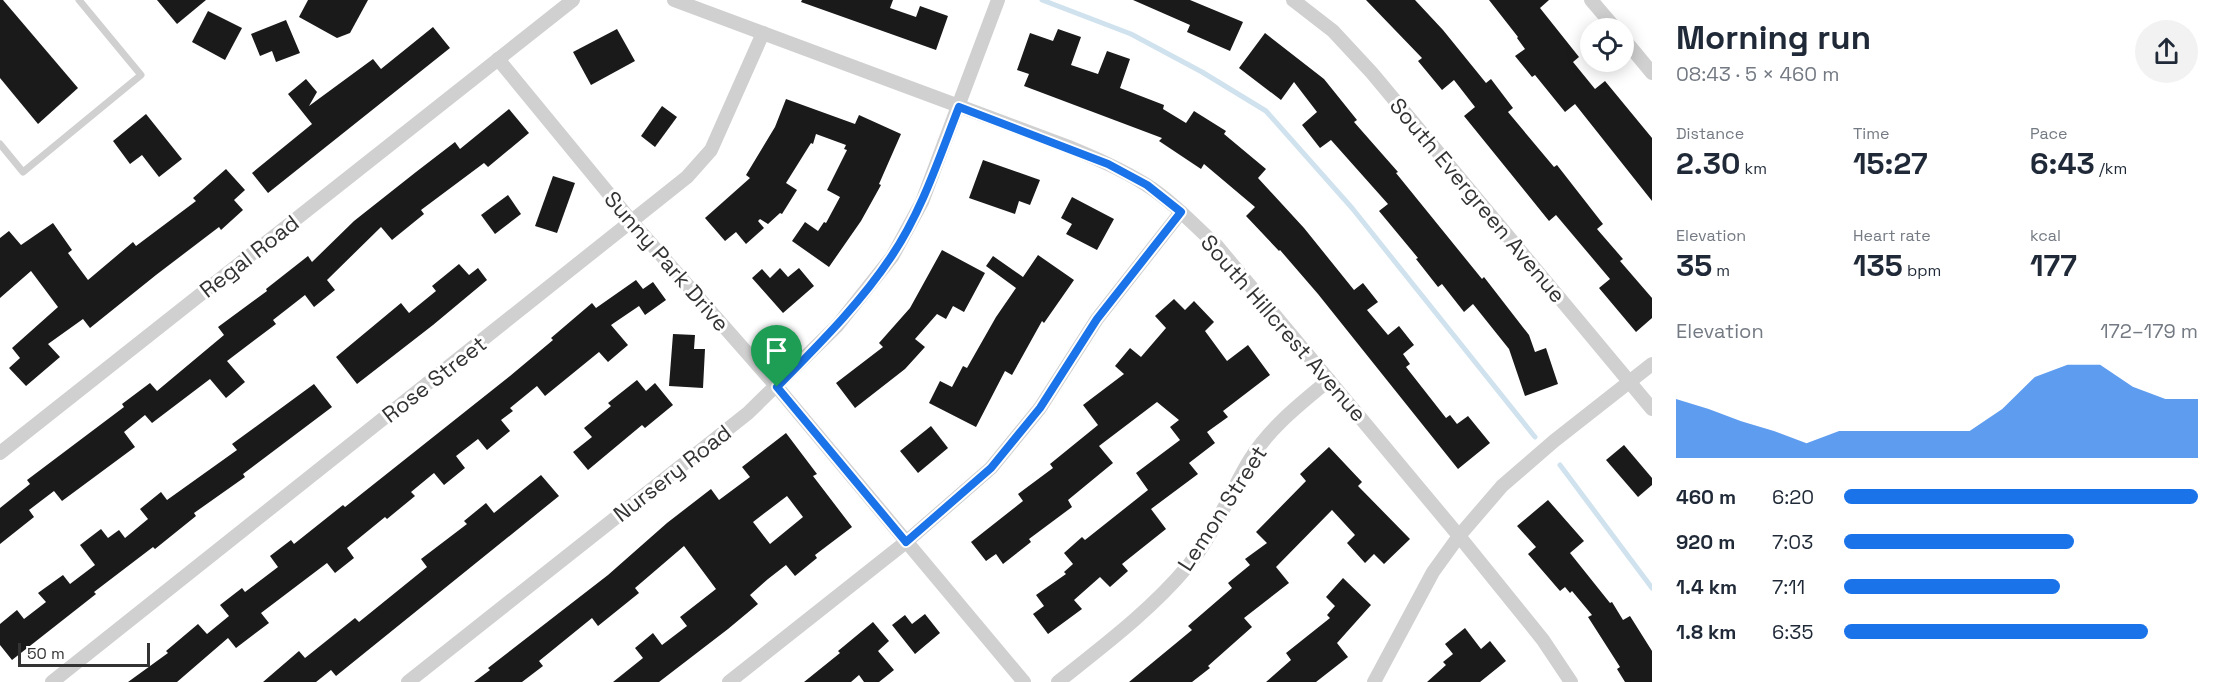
<!DOCTYPE html>
<meta charset="utf-8">
<style>
:root{--surface:#fff;--page:#f2f2f3;--text:#1f2937;--muted:#747a83;--accent:#1a73e8}
body{margin:0;font-family:"Space Grotesk",sans-serif;background:var(--page);color:var(--text);height:100vh;display:flex;flex-direction:column;font-size:22px;white-space:nowrap}
*{box-sizing:border-box;margin:0}
p{font-size:20px;color:var(--muted)}
.icon{flex:none;width:33px;height:33px;fill:none;stroke:currentColor;stroke-width:2;stroke-linecap:round;stroke-linejoin:round}
.map{position:relative;flex:1;overflow:hidden}
.panel{display:flex;flex-direction:column;background:var(--surface);width:570px}
.panel>*{flex:none}
.controls{position:absolute;left:1580px;top:18px;display:grid;gap:12px}
.controls a{display:grid;place-items:center;width:54px;height:54px;border-radius:50%;background:var(--surface);box-shadow:0 3px 15px #0003;font-size:30px}
.scale{position:absolute;left:18px;bottom:15px;width:132px;box-sizing:border-box;padding-left:6px;border:3px solid #333;border-top:0;font-size:16px;line-height:21px;white-space:nowrap;color:#333;-webkit-text-stroke:4px #fff;paint-order:stroke}
.pin{position:absolute;display:grid;place-items:center;width:51px;height:51px;color:#fff;margin:-62px -26px;border-radius:50% 50% 50% 0;rotate:-45deg;box-shadow:0 0 6px #0007}
.pin .icon{rotate:45deg}
.round{display:grid;place-items:center;flex:none;width:63px;height:63px;border-radius:32px;background:var(--page)}
.overview{display:flex;align-items:center;justify-content:space-between;height:102px;padding:0 24px}
h1{font-size:33px;font-weight:700;line-height:45px}
.figures{display:grid;grid-template-columns:repeat(3,1fr);gap:9px;height:102px;padding:6px 24px}
.figures div{display:grid;align-content:center}
.figures b{font-size:30px;font-weight:700}
.figures small{font-size:16px;font-weight:400}
.figures p{font-size:16px}
.chart{height:168px;padding:12px 24px}
.chart p{display:flex;justify-content:space-between}
.chart svg{width:100%;height:108px;margin-top:6px;fill:var(--accent);opacity:.7}
ul{padding:0 24px;list-style:none;font-size:20px}
li{display:grid;grid-template-columns:96px 72px 1fr;align-items:center;height:45px}
li i{height:15px;border-radius:8px;background:var(--accent)}
main{display:flex;flex:1;min-height:0}
.map>svg:first-child{display:block}
</style>
<main>
<div class="map">
<svg width="1652" height="682" viewBox="0 0 1652 682">
<rect width="100%" height="100%" fill="#fff"/>
<g fill="none" stroke-linecap="round" stroke-linejoin="round">
<g stroke="#cfe2ee" stroke-width="5">
<polyline points="1042,0 1131,34 1202,72 1266,111 1352,208 1535,437"/>
<polyline points="1560,465 1652,588"/>
</g>
</g>
<g fill="#1a1a1a" fill-rule="evenodd">
<polygon points="0,0 3,0 78,88 38,124 0,78"/>
<polygon points="157,0 206,0 177,24"/>
<polygon points="308,0 368,0 350,33 337,38 299,17"/>
<polygon points="802,0 893,0 890,8 916,17 920,6 948,16 936,50 801,2"/>
<polygon points="1133,0 1190,0 1243,22 1230,51 1187,32 1190,25"/>
<polygon points="1366,0 1415,0 1443,30 1486,83 1491,79 1513,108 1508,112 1554,167 1557,165 1603,224 1597,229 1623,259 1620,261 1652,298 1652,318 1636,332 1599,288 1610,279 1556,215 1549,221 1464,116 1475,107 1454,80 1442,90 1418,61 1422,58"/>
<polygon points="1489,0 1549,0 1540,8 1579,57 1573,62 1595,89 1605,81 1652,138 1652,201 1575,104 1565,112 1535,75 1532,77 1515,56 1525,49 1517,38 1518,37"/>
<polygon points="208,11 242,28 225,60 192,42"/>
<polygon points="286,20 300,53 276,62 272,51 260,56 251,34"/>
<polygon points="433,27 450,48 268,193 252,173 312,124 288,94 306,79 317,92 309,106 373,59 381,69"/>
<polygon points="617,29 635,61 591,85 573,52"/>
<polygon points="1058,29 1081,37 1071,65 1098,74 1107,51 1130,59 1120,88 1164,105 1163,109 1186,123 1194,111 1226,131 1224,134 1266,169 1258,178 1304,228 1354,290 1363,283 1378,302 1367,310 1388,335 1399,326 1414,345 1403,354 1410,364 1406,367 1446,418 1450,415 1457,424 1468,416 1490,443 1458,469 1318,294 1280,250 1279,251 1246,216 1255,207 1204,164 1201,169 1159,141 1162,138 1024,86 1029,74 1017,70 1030,33 1053,41"/>
<polygon points="1265,33 1324,79 1357,120 1354,122 1398,172 1396,173 1482,279 1484,277 1529,335 1535,352 1546,348 1558,384 1525,396 1509,349 1473,304 1464,312 1442,284 1438,287 1416,259 1418,258 1379,211 1388,204 1331,140 1320,148 1302,125 1317,112 1294,82 1281,100 1239,68"/>
<polygon points="786,99 855,124 859,115 901,134 879,184 881,185 861,221 829,267 792,241 805,222 818,231 824,222 826,223 840,197 827,190 847,150 844,149 846,145 816,134 813,144 811,143 786,183 797,190 782,214 780,213 768,224 760,219 758,221 764,228 746,244 736,232 725,241 705,218 750,178 746,175 775,127"/>
<polygon points="662,106 677,117 655,147 641,136"/>
<polygon points="509,109 529,133 488,167 484,163 421,210 424,214 392,240 381,227 327,280 335,290 314,307 305,295 273,320 276,324 227,361 245,382 226,398 210,379 152,423 145,415 124,432 135,447 62,501 54,491 29,510 34,517 0,544 0,508 30,484 27,480 124,407 122,404 150,383 157,391 224,335 218,327 267,291 266,289 308,256 312,262 354,221 416,172 455,142 460,149"/>
<polygon points="146,114 182,159 159,177 142,155 130,164 113,141"/>
<polygon points="983,160 1040,180 1030,205 1019,201 1015,214 969,198"/>
<polygon points="226,169 245,190 234,200 243,210 221,230 219,227 156,275 90,328 83,319 48,344 60,357 26,386 9,368 20,358 12,348 58,307 31,271 0,298 0,238 9,231 21,245 53,223 72,250 68,253 88,280 133,242 136,246 196,201 193,198"/>
<polygon points="553,176 575,183 557,233 535,226"/>
<polygon points="508,195 521,214 495,234 481,215"/>
<polygon points="1072,197 1114,219 1097,250 1066,234 1072,224 1061,218"/>
<polygon points="942,250 985,273 964,312 953,306 946,319 937,314 915,339 925,347 905,369 855,408 836,383 883,347 879,343 910,308"/>
<polygon points="1038,255 1074,280 1044,323 1042,321 1012,375 1005,371 976,427 929,403 940,381 952,387 963,366 967,368 996,317 1016,288 986,266 993,256 1023,277"/>
<polygon points="459,264 469,275 478,268 487,280 433,325 357,384 336,357 401,303 409,313 436,291 432,286"/>
<polygon points="780,268 788,277 799,268 814,286 783,313 752,278 762,269 770,278"/>
<polygon points="636,280 643,289 653,282 666,300 645,315 639,306 611,325 628,345 608,362 599,352 545,396 537,386 510,408 513,411 501,420 510,431 487,450 478,439 456,456 465,468 444,485 434,473 411,492 415,496 387,519 385,517 347,548 354,558 335,573 327,563 261,613 269,623 236,648 228,638 177,682 128,682 168,653 166,651 198,624 207,634 229,616 220,605 242,588 245,592 278,567 270,556 291,540 294,544 343,505 345,507 510,376 553,340 551,338 592,303 596,308"/>
<polygon points="1174,299 1185,310 1194,301 1214,322 1205,331 1227,361 1248,345 1270,375 1223,411 1228,417 1207,432 1215,443 1189,463 1198,474 1151,509 1166,529 1122,564 1128,571 1110,587 1100,577 1074,600 1082,609 1048,634 1033,614 1044,606 1036,595 1066,574 1064,572 1073,564 1064,553 1082,537 1085,540 1148,490 1136,473 1180,440 1170,427 1179,420 1157,402 1099,446 1113,463 1068,500 1072,507 1029,539 1031,542 1003,564 996,554 986,561 971,542 1023,501 1018,494 1053,468 1050,464 1098,425 1083,405 1124,374 1115,366 1130,348 1141,357 1166,328 1155,316"/>
<polygon points="673,334 695,335 694,349 705,349 703,388 669,386"/>
<polygon points="637,380 646,391 655,383 673,405 645,428 642,425 588,470 573,452 592,437 584,428 611,406 608,403"/>
<polygon points="314,384 332,407 243,474 245,477 194,513 196,516 155,549 153,547 94,592 96,594 12,660 0,645 0,624 17,610 24,619 46,602 38,593 63,575 70,584 95,565 80,545 101,529 108,538 119,530 125,538 148,519 140,509 161,492 167,500 237,450 232,444"/>
<polygon points="931,426 948,448 918,473 900,451"/>
<path d="M786 433 817 474 813 476 852 527 815 555 817 558 795 576 786 565 768 579 750 595 758 604 728 629 659 682H613L643 658 635 648 653 633 662 645 687 626 680 617 716 589 684 546 635 588 639 593 598 626 592 618 539 661 543 666 522 682H474L490 670 488 668 608 575 667 523 711 489 719 500 750 477 742 467ZM787 496 803 517 770 544 753 522Z"/>
<polygon points="1624,445 1652,478 1652,485 1638,497 1606,460"/>
<polygon points="1329,447 1362,482 1358,486 1410,539 1384,564 1374,554 1365,563 1347,543 1355,535 1332,510 1276,567 1289,583 1244,618 1252,627 1208,666 1210,668 1192,682 1129,682 1192,630 1188,626 1232,588 1228,583 1250,565 1245,559 1267,543 1256,532 1306,481 1300,474"/>
<polygon points="541,475 559,496 336,676 331,670 316,682 263,682 299,651 305,658 355,618 359,622 427,567 421,559 467,524 464,521 486,503 494,513"/>
<polygon points="1548,500 1584,541 1570,553 1610,603 1612,602 1623,620 1630,616 1652,651 1652,682 1625,682 1617,669 1620,667 1588,617 1592,615 1572,591 1570,593 1565,587 1560,591 1528,554 1536,547 1517,526"/>
<polygon points="1343,578 1371,605 1337,643 1348,657 1316,682 1266,682 1291,660 1286,653 1330,618 1327,615 1335,606 1326,597"/>
<polygon points="925,614 940,633 915,654 892,625 905,615 912,624"/>
<polygon points="873,622 889,641 878,651 894,670 879,682 864,682 859,675 851,682 804,682 840,653 838,651"/>
<polygon points="1465,628 1481,649 1490,641 1506,661 1480,682 1427,682 1446,665 1443,662 1453,654 1445,644"/>
</g>
<g fill="none" stroke-linecap="round" stroke-linejoin="round">
<polyline stroke="#d0d0d0" stroke-width="7" points="0,144 23,172 141,75 79,0"/>
<g stroke="#d0d0d0" stroke-width="14">
<path d="M674 0 1069 147C1095 158 1121 169 1145 184 1172 201 1194 225 1217 246L1459 536 1543 640 1571 682"/>
<polyline points="1293,0 1333,31 1372,73 1652,409"/>
<polyline points="1591,0 1615,28"/>
<polyline points="1623,38 1652,73"/>
<polyline points="498,59 632,222 777,387 1024,682"/>
<polyline points="0,453 573,0"/>
<polyline points="52,682 687,177 711,150 763,33"/>
<polyline points="408,682 748,413 837,326 892,257 922,202 998,0"/>
<polyline points="729,682 906,542 991,468 1040,408 1097,319 1181,212"/>
<path d="M1058 682C1103 646 1150 611 1187 567 1214 535 1228 496 1249 461 1269 428 1300 404 1329 380"/>
<polyline points="1374,682 1433,572 1459,536 1502,486 1554,441 1652,364"/>
</g>
</g>
<g fill="none" stroke-linecap="round" stroke-linejoin="round">
<g stroke="#fff" stroke-width="12">
<path id="route" d="M959 107 1108 164 1147 185 1181 212 1097 319 1040 408 991 468 906 542 777 387C817 346 859 305 891 257 922 211 939 158 959 107Z"/>
</g>
<use href="#route" stroke="#1a73e8" stroke-width="8"/>
</g>
<g text-anchor="middle" dominant-baseline="central" stroke-width="6" stroke-linejoin="round" paint-order="stroke">
<g font-size="22" fill="#333" stroke="#fff">
<text transform="translate(1478 200) rotate(50)">South Evergreen Avenue</text>
<text transform="translate(249 256) rotate(-38)">Regal Road</text>
<text transform="translate(667 261) rotate(49)">Sunny Park Drive</text>
<text transform="translate(1284 328) rotate(49)">South Hillcrest Avenue</text>
<text transform="translate(434 379) rotate(-38)">Rose Street</text>
<text transform="translate(672 473) rotate(-38)">Nursery Road</text>
<text transform="translate(1222 508) rotate(-57)">Lemon Street</text>
</g>
</g>
</svg>
<div class="controls">
<a><svg class="icon" aria-label="locate" viewBox="0 0 24 24"><circle cx="12" cy="12" r="6"/><path d="M12 2v4M12 18v4M2 12h4M18 12h4"/></svg></a>
</div>
<div class="scale">50 m</div>
<div class="pin" style="left:777px;top:387px;background:#1e9e55"><svg class="icon" aria-label="arrive" viewBox="0 0 24 24"><path d="M6 21V4h12l-3 4 3 4H6"/></svg></div>
</div>
<section class="panel">
<div class="overview"><div><h1>Morning run</h1><p>08:43 · 5 × 460 m</p></div><a class="round"><svg class="icon" aria-label="share" viewBox="0 0 24 24"><path d="M12 15V3M7 8l5-5 5 5M5 13v7h14v-7"/></svg></a></div>
<div class="figures">
<div><p>Distance</p><b>2.30<small> km</small></b></div>
<div><p>Time</p><b>15:27</b></div>
<div><p>Pace</p><b>6:43<small> /km</small></b></div>
</div>
<div class="figures">
<div><p>Elevation</p><b>35<small> m</small></b></div>
<div><p>Heart rate</p><b>135<small> bpm</small></b></div>
<div><p>kcal</p><b>177</b></div>
</div>
<div class="chart"><p><span>Elevation</span>172–179 m</p>
<svg viewBox="0 0 160 44" preserveAspectRatio="none"><path d="M0 44V20L10 24L20 29L30 33L40 38L50 33L60 33L70 33L80 33L90 33L100 24L110 11L120 6L130 6L140 15L150 20L160 20V44z"/></svg>
</div>
<ul>
<li><b>460 m</b>6:20<i style="width:100%"></i></li>
<li><b>920 m</b>7:03<i style="width:65%"></i></li>
<li><b>1.4 km</b>7:11<i style="width:61%"></i></li>
<li><b>1.8 km</b>6:35<i style="width:86%"></i></li>
</ul>
</section>
</main>
